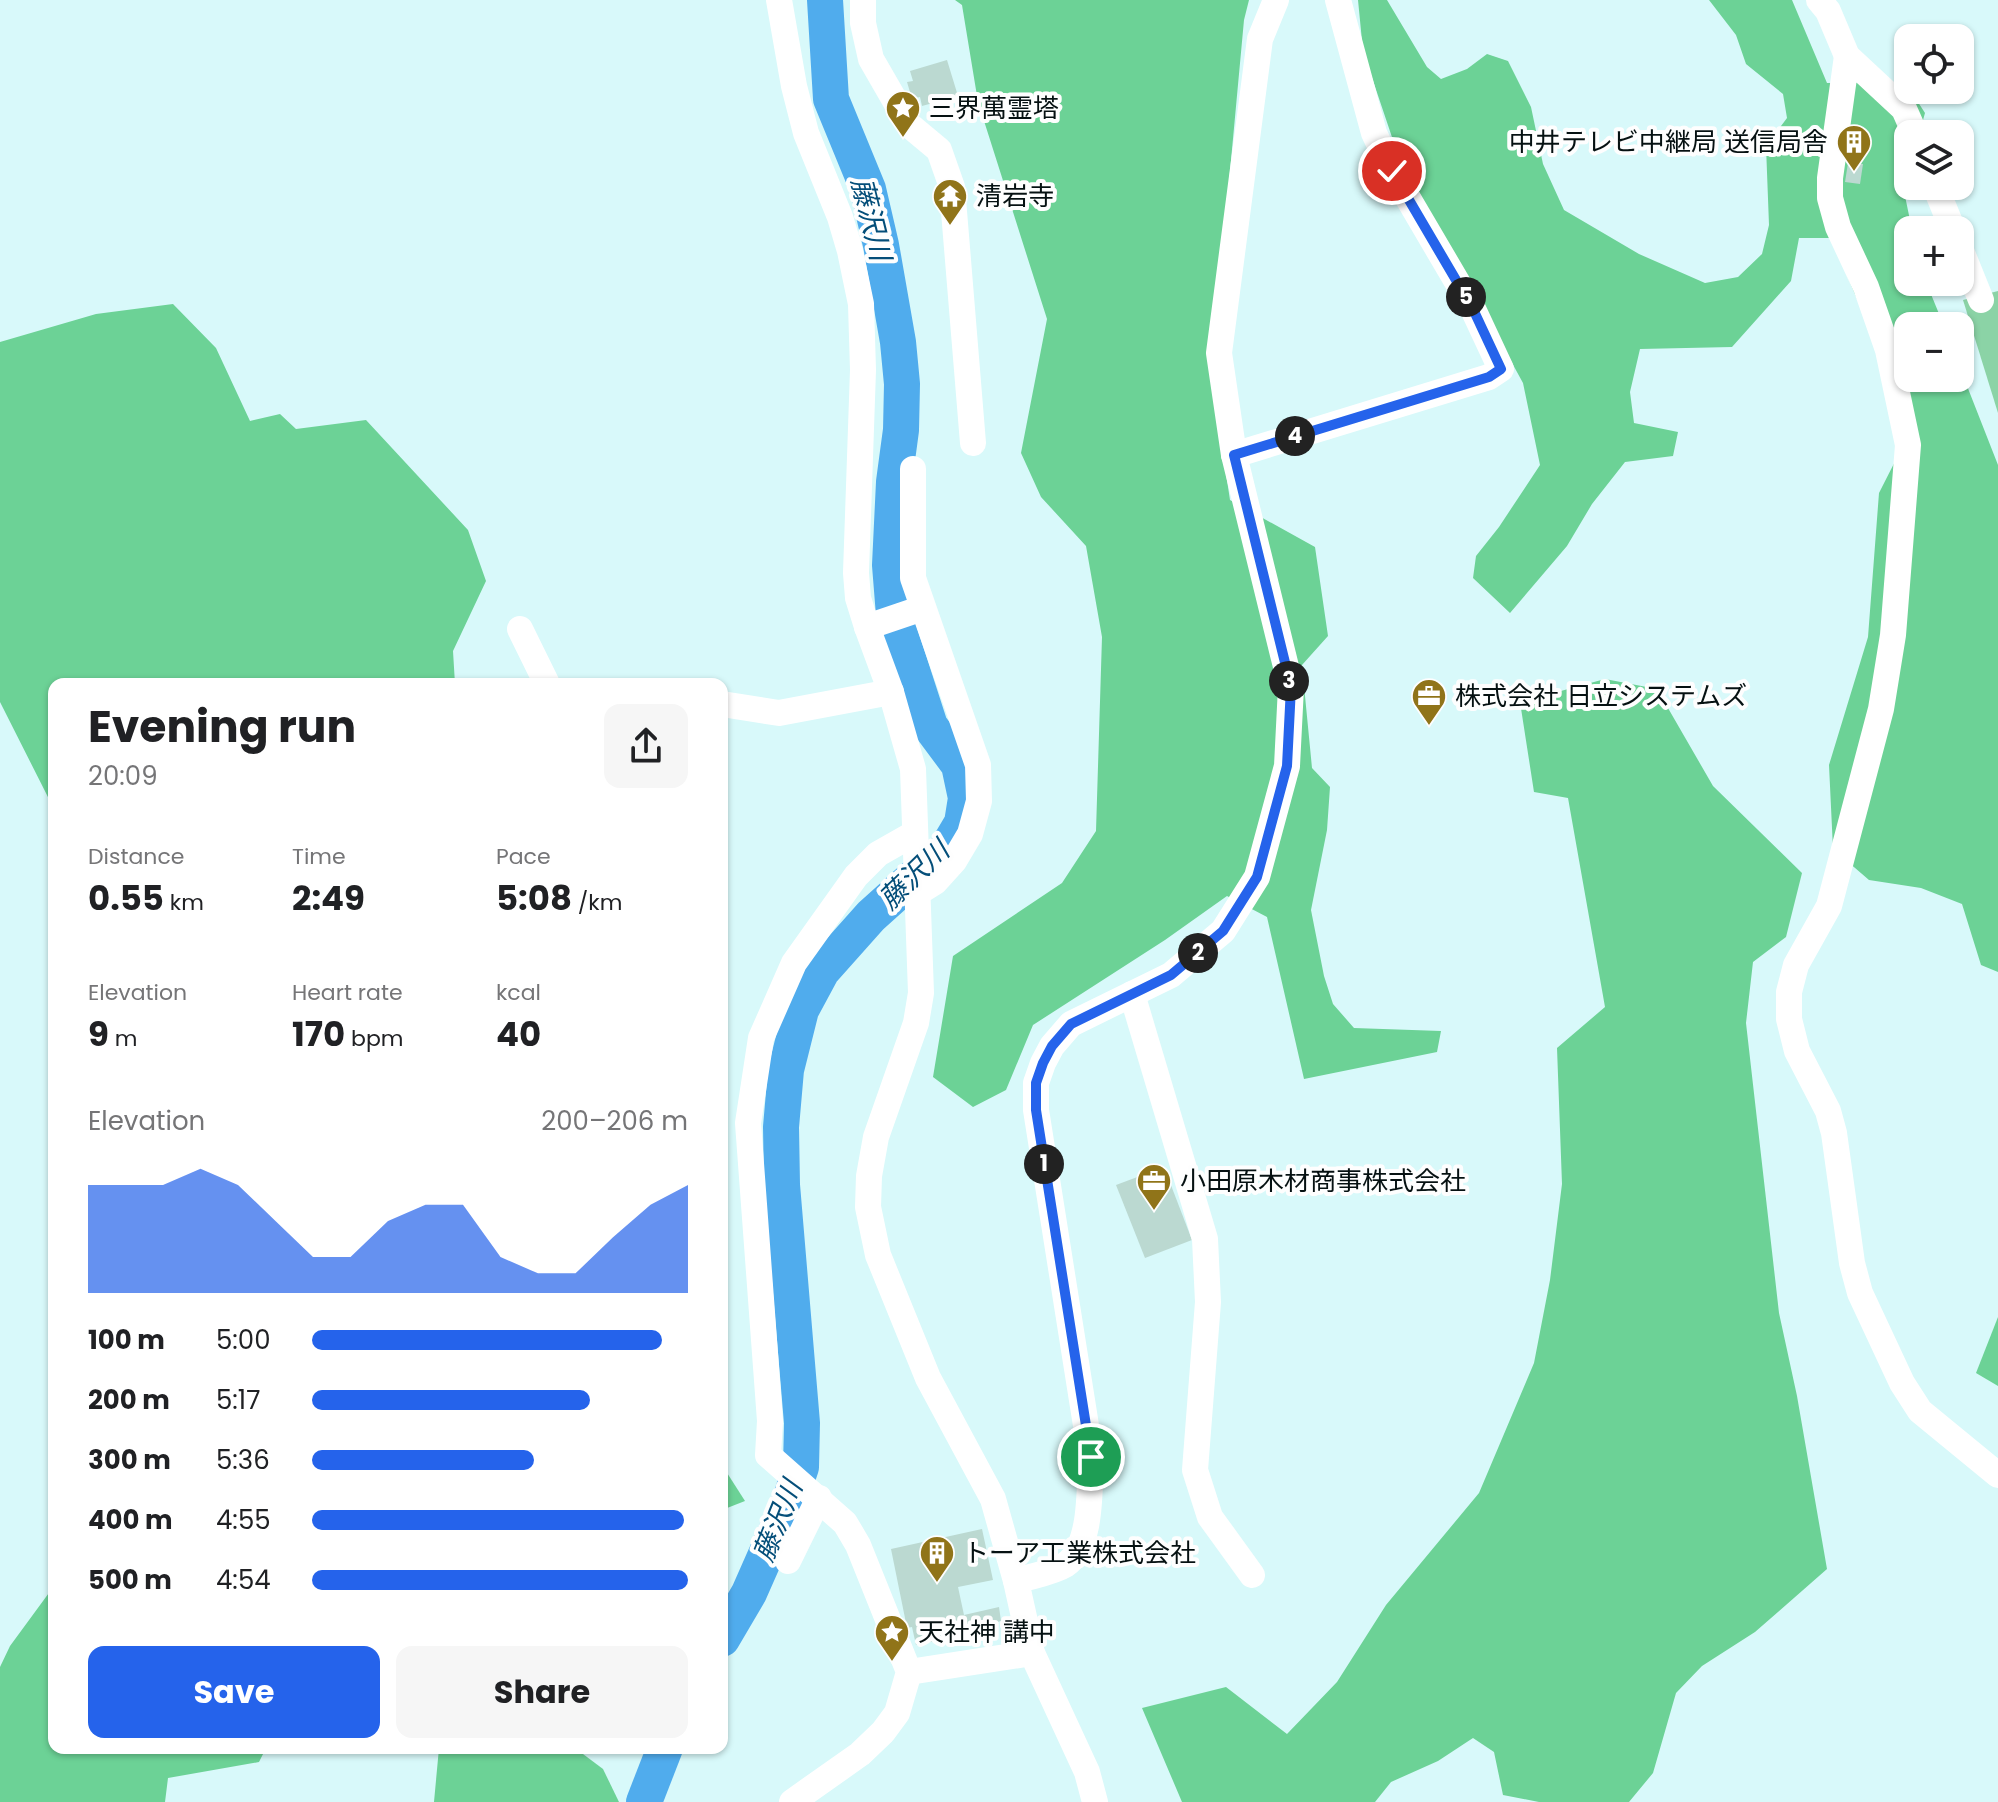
<!DOCTYPE html>
<meta charset="utf-8">
<style>
:root{--surface:#fff;--page:#f6f6f6;--text:#202124;--muted:#757577;--accent:#2563eb}
body{margin:0;font-family:Poppins,"Noto Sans JP",sans-serif;background:var(--page);color:var(--text);height:100vh;display:flex;flex-direction:column;font-size:30px;white-space:nowrap}
*{box-sizing:border-box;margin:0}
p{font-size:26px;color:var(--muted)}
.icon{flex:none;width:44px;height:44px;fill:none;stroke:currentColor;stroke-width:2;stroke-linecap:round;stroke-linejoin:round}
.map{position:relative;flex:1;overflow:hidden}
.details{position:absolute;left:48px;top:678px;width:680px;height:1076px;display:flex;flex-direction:column;background:var(--surface);border-radius:16px;box-shadow:0 2px 6px #0004}
.details>*{flex:none}
.controls{position:absolute;left:1894px;top:24px;display:grid;gap:16px}
.controls a{display:grid;place-items:center;width:80px;height:80px;border-radius:16px;background:var(--surface);box-shadow:0 2px 6px #0004;font-size:40px}
.pin{position:absolute;display:grid;place-items:center;width:68px;height:68px;color:#fff;margin:-34px;border:4px solid #fff;border-radius:50%;box-shadow:0 2px 8px #0007}
.km{position:absolute;width:40px;height:40px;margin:-20px;border-radius:50%;background:#222;color:#fff;font-size:22px;line-height:40px;text-align:center}
.round{display:grid;place-items:center;flex:none;width:84px;height:84px;border-radius:16px;background:var(--page)}
.headline{display:flex;align-items:center;justify-content:space-between;height:136px;padding:0 40px}
h1{font-size:44px;font-weight:700;line-height:60px}
.metrics{display:grid;grid-template-columns:repeat(3,1fr);gap:12px;height:136px;padding:8px 40px}
.metrics div{display:grid;align-content:center}
.metrics b{font-size:34px;font-weight:700}
.metrics small{font-size:22px;font-weight:400}
.metrics p{font-size:22px}
.chart{height:224px;padding:16px 40px}
.chart p{display:flex;justify-content:space-between}
.chart svg{width:100%;height:144px;margin-top:8px;fill:var(--accent);opacity:.7}
.button{display:flex;gap:16px;margin-top:auto;padding:16px 40px}
.button a{flex:1;height:92px;border-radius:16px;background:var(--accent);color:#fff;font-size:32px;font-weight:700;line-height:92px;text-align:center}
.button a+a{background:var(--page);color:var(--text)}
ul{padding:0 40px;list-style:none;font-size:26px}
li{display:grid;grid-template-columns:128px 96px 1fr;align-items:center;height:60px}
li i{height:20px;border-radius:10px;background:var(--accent)}
.map>svg:first-child{display:block}
</style>
<div class="map">
<svg width="1998" height="1802" viewBox="0 0 1998 1802">
<rect width="100%" height="100%" fill="#d8f9fa"/>
<polygon fill="#8bd3a6" points="1998,291 1998,413 1963,300"/>
<g fill="#6cd296">
<polygon points="955,0 1249,0 1244,20 1211,376 1230,500 1315,547 1328,636 1302,665 1312,768 1330,787 1327,830 1311,910 1324,976 1333,1004 1354,1028 1441,1031 1437,1052 1304,1079 1267,917 1227,896 1165,940 1033,1025 1006,1090 973,1107 933,1077 953,956 1062,883 1096,831 1102,637 1086,546 1041,497 1021,453 1047,319 978,102 962,5"/>
<polygon points="1358,0 1387,0 1427,67 1441,79 1467,69 1487,54 1508,61 1531,107 1543,164 1564,210 1639,254 1705,283 1738,277 1762,254 1769,225 1766,146 1787,118 1783,94 1746,64 1736,35 1709,0 1792,0 1827,83 1905,82 1925,113 1919,134 1908,134 1908,176 1904,191 1912,230 1908,230 1908,282 1926,282 1944,326 1908,326 1908,378 1960,378 1960,368 1998,465 1998,972 1981,965 1962,904 1921,888 1869,880 1833,849 1829,765 1868,637 1879,493 1912,428 1831,238 1799,238 1791,281 1732,347 1640,349 1630,392 1634,423 1678,432 1673,456 1625,462 1592,504 1567,546 1510,613 1473,578 1476,556 1499,527 1540,465 1523,383 1397,152 1363,51"/>
<polygon points="173,304 216,348 250,421 280,414 296,429 366,420 468,530 486,581 453,651 455,684 54,684 54,809 0,702 0,342 96,314"/>
<polygon points="1605,679 1657,689 1713,786 1802,873 1786,937 1753,962 1746,1023 1779,1313 1797,1396 1827,1569 1755,1632 1702,1666 1676,1693 1653,1773 1629,1802 1539,1802 1503,1795 1494,1752 1473,1738 1438,1761 1391,1782 1375,1802 1182,1802 1142,1708 1226,1687 1287,1734 1337,1682 1386,1605 1479,1493 1534,1363 1550,1280 1562,1184 1557,1048 1605,1007 1568,798 1534,792 1520,702"/>
<polygon points="1998,1317 1998,1386 1976,1373"/>
<polygon points="722,1465 745,1501 722,1510"/>
<polygon points="54,1586 54,1748 266,1748 259,1762 168,1778 165,1802 0,1802 0,1667 10,1646"/>
<polygon points="439,1748 575,1748 603,1769 619,1802 434,1802"/>
</g>
<g fill="none" stroke-linecap="round" stroke-linejoin="round">
<g stroke="#50aced" stroke-width="36">
<polyline points="722,1639 749,1593 790,1500 801,1467 802,1423 782,1185 781,1127 786,1070 801,1010 822,971 871,916 921,871 943,855 962,823 966,798 959,765 930,726 894,615 890,565 894,482 901,430 902,384 898,342 881,245 868,189 831,99 825,0"/>
<polyline points="644,1802 665,1748"/>
</g>
</g>
<g fill="#bbd9d1">
<polygon points="947,60 958,96 922,106 920,97 912,99 907,82 913,81 910,71"/>
<polygon points="1848,163 1863,164 1860,184 1845,182"/>
<polygon points="1164,1167 1192,1240 1145,1258 1116,1185"/>
<polygon points="982,1529 993,1580 958,1587 964,1615 999,1607 1001,1621 994,1623 995,1628 916,1645 912,1627 907,1628 891,1549"/>
</g>
<g fill="none" stroke-linecap="round" stroke-linejoin="round">
<g stroke="#fff" stroke-width="26">
<polyline points="779,0 794,86 806,133 840,217 850,251 861,304 863,370 856,573 858,598 867,627 891,692 913,769 921,993 916,1023 876,1137 869,1176 868,1207 878,1255 928,1378 993,1499 1016,1581 1032,1653 1087,1772 1095,1802"/>
<polyline points="863,0 863,23 871,59 909,125 939,150 952,187 973,443"/>
<polyline points="1819,0 1828,11 1847,56 1904,109 1915,134"/>
<polyline points="1847,56 1830,178 1830,198 1838,227 1866,287 1888,350 1908,445 1893,635 1881,709 1829,906 1796,965 1789,992 1789,1019 1797,1051 1828,1111 1834,1133 1852,1263 1860,1293 1902,1383 1920,1411 1998,1475"/>
<polyline points="1935,186 1953,230"/>
<polyline points="1960,248 1981,300"/>
<polyline points="1234,455 1489,377 1501,369 1473,309 1392,171 1374,133 1338,0"/>
<polyline points="913,469 913,578 978,765 979,801 970,834 954,861 935,882 919,892"/>
<polyline points="867,627 923,608"/>
<polyline points="520,629 547,684"/>
<polyline points="722,704 779,713 891,692"/>
<polyline points="1132,994 1205,1239 1208,1302 1195,1470 1210,1517 1252,1575"/>
<polyline points="788,1561 819,1498"/>
<path d="M1016 1581C1031 1576 1052 1573 1065 1565 1093 1546 1089 1488 1091 1457L1036 1110V1083L1043 1063 1052 1046 1071 1024 1171 975 1223 931 1257 877 1287 766 1291 687 1234 455 1219 353 1260 39 1276 0"/>
<polyline points="909,1672 1032,1653"/>
<polyline points="792,1802 860,1754 883,1732 897,1713 909,1672 858,1545 845,1523 768,1455 770,1421 748,1123 761,1038 794,963 856,876 878,854 915,833"/>
</g>
</g>
<g fill="none" stroke-linecap="round" stroke-linejoin="round">
<g stroke="#fff" stroke-width="16">
<polyline id="route" points="1091,1457 1036,1110 1036,1083 1043,1063 1052,1046 1071,1024 1171,975 1223,931 1257,877 1287,766 1291,687 1234,455 1489,377 1501,369 1473,309 1392,171"/>
</g>
<use href="#route" stroke="#2563eb" stroke-width="10"/>
</g>
<defs>
<g id="sight-pin" transform="scale(1.8)"><path d="M0 17L-7.5 6A9.5 9.5 0 1 1 7.5 6Z" fill="#907419" stroke="#fefefe"/><path d="M0-6L1.8-2.2L6-1.7L2.9 1.2L3.7 5.4L0 3.3L-3.7 5.4L-2.9 1.2L-6-1.7L-1.8-2.2Z" fill="#fff"/></g>
<g id="building-pin" transform="scale(1.8)"><path d="M0 17L-7.5 6A9.5 9.5 0 1 1 7.5 6Z" fill="#907419" stroke="#fefefe"/><path d="M-4-6H4V6H1V3H-1V6H-4ZM-2.5-4.3h1.7v1.8h-1.7ZM.8-4.3h1.7v1.8H.8ZM-2.5-1h1.7V.8h-1.7ZM.8-1h1.7V.8H.8Z" fill="#fff"/></g>
<g id="temple-pin" transform="scale(1.8)"><path d="M0 17L-7.5 6A9.5 9.5 0 1 1 7.5 6Z" fill="#907419" stroke="#fefefe"/><path d="M0-6L5-2H3V0L6.5 2.5H4V6H1.5V3h-3V6H-4V2.5H-6.5L-3 0V-2H-5Z" fill="#fff"/></g>
<g id="office-pin" transform="scale(1.8)"><path d="M0 17L-7.5 6A9.5 9.5 0 1 1 7.5 6Z" fill="#907419" stroke="#fefefe"/><path d="M-6-3h4V-5.5h4V-3h4V5H-6ZM-1-4.5V-3h2v-1.5ZM-6 0V1H6V0Z" fill="#fff"/></g>
</defs>
<g fill-rule="evenodd">
<use href="#sight-pin" x="903" y="108"/>
<use href="#building-pin" x="1854" y="142"/>
<use href="#temple-pin" x="950" y="196"/>
<use href="#office-pin" x="1429" y="696"/>
<use href="#office-pin" x="1154" y="1181"/>
<use href="#building-pin" x="937" y="1553"/>
<use href="#sight-pin" x="892" y="1632"/>
</g>
<g text-anchor="middle" dominant-baseline="central" stroke-width="8" stroke-linejoin="round" paint-order="stroke">
<g font-size="26" fill="#061112" stroke="#fefefe" text-anchor="start">
<text x="929" y="108">三界萬霊塔</text>
<text x="1828" y="142" text-anchor="end">中井テレビ中継局 送信局舎</text>
<text x="976" y="196">清岩寺</text>
<text x="1455" y="696">株式会社 日立システムズ</text>
<text x="1180" y="1181">小田原木材商事株式会社</text>
<text x="963" y="1553">トーア工業株式会社</text>
<text x="918" y="1632">天社神 講中</text>
</g>
<g font-size="28" font-style="italic" fill="#044e79" stroke="#fefefe">
<text transform="translate(871 219) rotate(76)">藤沢川</text>
<text transform="translate(914 875) rotate(-44)">藤沢川</text>
<text transform="translate(778 1521) rotate(-68)">藤沢川</text>
</g>
</g>
</svg>
<div class="controls">
<a><svg class="icon" aria-label="locate" viewBox="0 0 24 24"><circle cx="12" cy="12" r="6"/><path d="M12 2v4M12 18v4M2 12h4M18 12h4"/></svg></a>
<a><svg class="icon" aria-label="layers" viewBox="0 0 24 24"><path d="M12 4l9 5-9 5-9-5zM3 14l9 5 9-5"/></svg></a>
<a>+</a>
<a>−</a>
</div>
<div class="pin" style="left:1091px;top:1457px;background:#1e9e55"><svg class="icon" aria-label="arrive" viewBox="0 0 24 24"><path d="M6 21V4h12l-3 4 3 4H6"/></svg></div>
<div class="pin" style="left:1392px;top:171px;background:#d93025"><svg class="icon" aria-label="check" viewBox="0 0 24 24"><path d="M5 12l5 5 9-10"/></svg></div>
<b class="km" style="left:1044px;top:1164px">1</b>
<b class="km" style="left:1198px;top:953px">2</b>
<b class="km" style="left:1289px;top:681px">3</b>
<b class="km" style="left:1295px;top:436px">4</b>
<b class="km" style="left:1466px;top:297px">5</b>
<section class="details">
<div class="headline"><div><h1>Evening run</h1><p>20:09</p></div><a class="round"><svg class="icon" aria-label="share" viewBox="0 0 24 24"><path d="M12 15V3M7 8l5-5 5 5M5 13v7h14v-7"/></svg></a></div>
<div class="metrics">
<div><p>Distance</p><b>0.55<small> km</small></b></div>
<div><p>Time</p><b>2:49</b></div>
<div><p>Pace</p><b>5:08<small> /km</small></b></div>
</div>
<div class="metrics">
<div><p>Elevation</p><b>9<small> m</small></b></div>
<div><p>Heart rate</p><b>170<small> bpm</small></b></div>
<div><p>kcal</p><b>40</b></div>
</div>
<div class="chart"><p><span>Elevation</span>200–206 m</p>
<svg viewBox="0 0 160 44" preserveAspectRatio="none"><path d="M0 44V11L10 11L20 11L30 6L40 11L50 22L60 33L70 33L80 22L90 17L100 17L110 33L120 38L130 38L140 27L150 17L160 11V44z"/></svg>
</div>
<ul>
<li><b>100 m</b>5:00<i style="width:93%"></i></li>
<li><b>200 m</b>5:17<i style="width:74%"></i></li>
<li><b>300 m</b>5:36<i style="width:59%"></i></li>
<li><b>400 m</b>4:55<i style="width:99%"></i></li>
<li><b>500 m</b>4:54<i style="width:100%"></i></li>
</ul>
<div class="button"><a>Save</a><a>Share</a></div>
</section>
</div>
